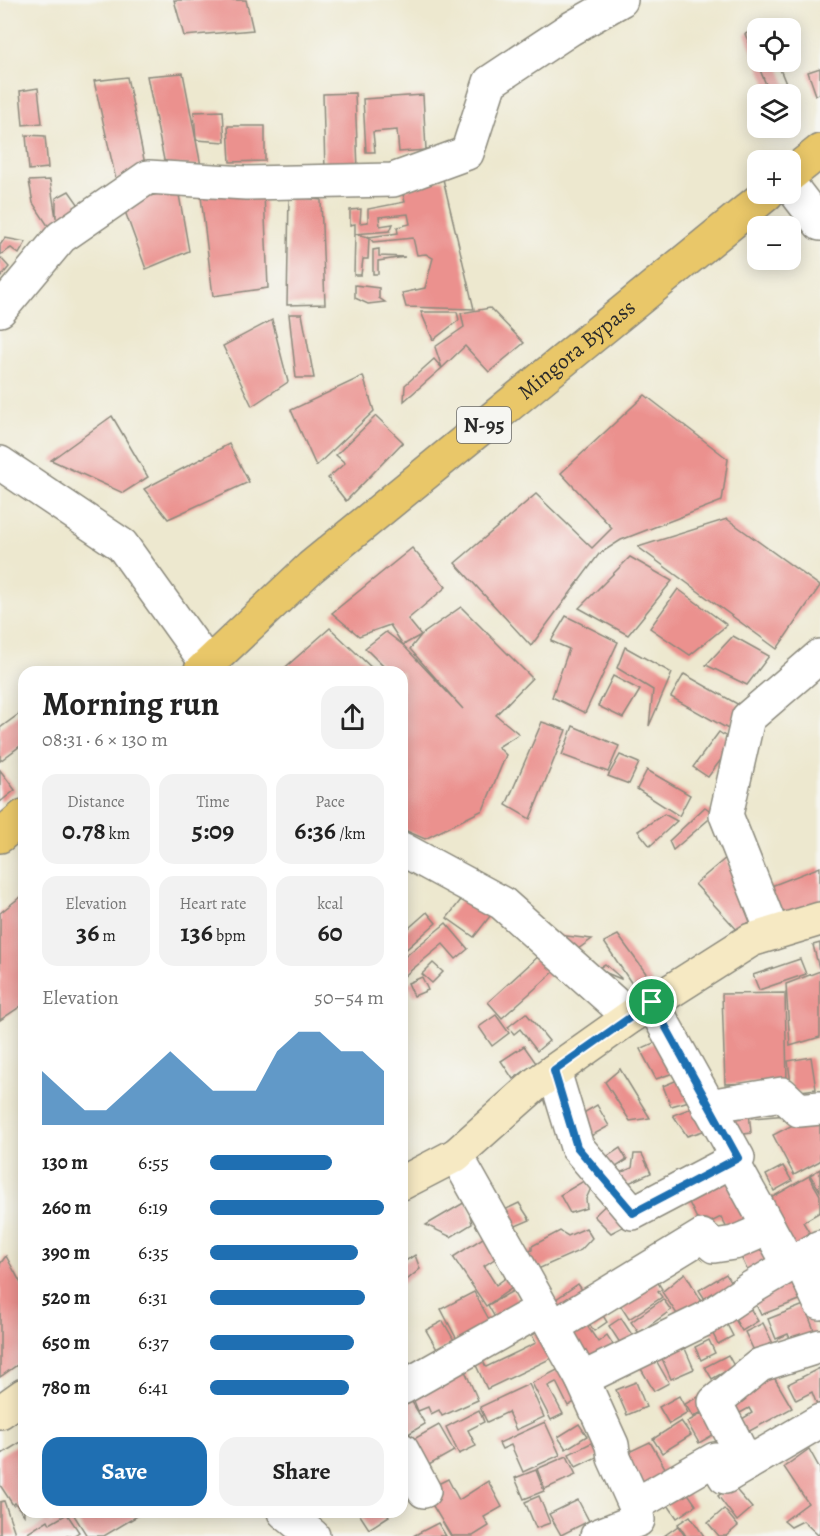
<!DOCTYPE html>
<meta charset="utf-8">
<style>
:root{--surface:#fff;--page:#f2f2f2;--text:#222;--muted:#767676;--accent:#1f6fb2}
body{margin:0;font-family:Alegreya,serif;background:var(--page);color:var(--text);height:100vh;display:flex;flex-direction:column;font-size:22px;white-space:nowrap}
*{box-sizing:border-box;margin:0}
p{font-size:20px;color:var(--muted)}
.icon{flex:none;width:33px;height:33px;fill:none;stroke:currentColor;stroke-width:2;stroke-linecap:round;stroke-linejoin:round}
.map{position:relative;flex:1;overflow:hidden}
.side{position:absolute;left:18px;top:666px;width:390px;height:852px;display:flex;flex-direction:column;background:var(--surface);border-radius:18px;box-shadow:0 3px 15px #0003}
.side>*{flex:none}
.buttons{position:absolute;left:747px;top:18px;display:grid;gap:12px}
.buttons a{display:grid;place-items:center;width:54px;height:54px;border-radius:12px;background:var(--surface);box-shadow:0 3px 15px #0003;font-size:30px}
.pin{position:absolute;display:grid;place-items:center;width:51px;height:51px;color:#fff;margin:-26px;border:3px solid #fff;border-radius:50%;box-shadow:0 2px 6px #0007}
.round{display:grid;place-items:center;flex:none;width:63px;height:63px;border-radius:18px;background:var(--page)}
.overview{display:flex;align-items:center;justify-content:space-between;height:102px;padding:0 24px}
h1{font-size:33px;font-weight:700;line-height:45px}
.stats{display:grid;grid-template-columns:repeat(3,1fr);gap:9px;height:102px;padding:6px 24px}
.stats div{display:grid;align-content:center;border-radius:15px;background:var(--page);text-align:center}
.stats b{font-size:26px;font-weight:700}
.stats small{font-size:16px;font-weight:400}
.stats p{font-size:16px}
.chart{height:168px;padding:12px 24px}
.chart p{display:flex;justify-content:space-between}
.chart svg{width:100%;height:108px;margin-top:6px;fill:var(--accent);opacity:.7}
.action{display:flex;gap:12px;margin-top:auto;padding:12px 24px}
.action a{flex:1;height:69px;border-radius:18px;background:var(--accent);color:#fff;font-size:24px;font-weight:700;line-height:69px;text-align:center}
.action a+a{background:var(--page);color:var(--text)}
ul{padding:0 24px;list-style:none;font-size:20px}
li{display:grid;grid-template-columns:96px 72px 1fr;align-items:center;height:45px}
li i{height:15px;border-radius:8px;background:var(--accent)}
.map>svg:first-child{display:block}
</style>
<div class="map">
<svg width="820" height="1536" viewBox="0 0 820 1536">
<rect width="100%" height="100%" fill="#f6f6f2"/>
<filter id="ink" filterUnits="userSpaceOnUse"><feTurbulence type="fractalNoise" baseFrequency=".0167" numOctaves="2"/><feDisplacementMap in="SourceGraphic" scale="12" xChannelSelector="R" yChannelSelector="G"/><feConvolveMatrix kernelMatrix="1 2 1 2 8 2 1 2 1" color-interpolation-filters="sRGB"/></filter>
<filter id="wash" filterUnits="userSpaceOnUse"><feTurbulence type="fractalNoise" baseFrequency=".008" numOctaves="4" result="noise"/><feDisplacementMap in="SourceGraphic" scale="24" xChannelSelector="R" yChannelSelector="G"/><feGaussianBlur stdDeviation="1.35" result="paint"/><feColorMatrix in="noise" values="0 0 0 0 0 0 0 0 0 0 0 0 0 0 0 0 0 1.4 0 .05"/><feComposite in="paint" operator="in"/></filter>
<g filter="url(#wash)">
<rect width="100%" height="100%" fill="#ede8cf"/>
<g id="blocks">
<g fill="#eb918e">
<polygon points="174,0 246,0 253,30 184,36"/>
<polygon points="758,29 758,62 777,62 794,103 790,104 790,94 770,94 745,34"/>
<polygon points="820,68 820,94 816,95 808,72"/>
<polygon points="183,73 201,166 165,165 147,76"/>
<polygon points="127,77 147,174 116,180 94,81"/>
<polygon points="38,88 42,123 23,125 20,91"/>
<polygon points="355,93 358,170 325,171 323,94"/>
<polygon points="423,95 426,150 399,152 397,130 373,132 375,152 366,152 363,99"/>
<polygon points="223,111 225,142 196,140 194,112"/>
<polygon points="228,126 265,126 265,161 230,162"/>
<polygon points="26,135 45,136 48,168 29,170"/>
<polygon points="443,179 474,309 406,307 402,293 425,288 433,258 426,254 417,255 413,238 373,242 369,237 368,259 363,259 361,275 354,275 355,234 369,237 398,233 397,227 410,224 408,214 379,217 380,226 393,224 390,231 355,234 355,224 350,225 350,210 361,209 360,223 368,222 368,209 405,202 402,190"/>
<polygon points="50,180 56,218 56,198 69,191 81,208 52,232 33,203 29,181"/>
<polygon points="200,188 264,193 268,288 213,296"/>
<polygon points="178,189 189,251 146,269 122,203"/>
<polygon points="289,196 321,200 325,304 287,305"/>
<polygon points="5,238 26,242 19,254 11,248 0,255 0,245"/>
<polygon points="379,249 379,256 405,257 378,261 378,274 373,274 373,250"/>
<polygon points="0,257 9,267 0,278"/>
<polygon points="355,285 379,288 379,298 385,302 368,304 355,298"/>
<polygon points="490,308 524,343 489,372 465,346 442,368 404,401 405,385 434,359 442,368 435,347 464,327 461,313"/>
<polygon points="421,312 457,312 459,320 433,340"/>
<polygon points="289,314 302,314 314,378 296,378"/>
<polygon points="272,320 288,382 252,406 223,346"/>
<polygon points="363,376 374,411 316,466 291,410"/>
<polygon points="645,395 728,459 722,501 621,540 599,554 531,646 455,563 536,494 592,548 612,528 561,473"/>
<polygon points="112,416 148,477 123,493 51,460"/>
<polygon points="376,416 403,442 346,501 328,478 345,463 336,455"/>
<polygon points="229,444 249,482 168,519 144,489"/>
<polygon points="727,519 820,586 777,649 638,547"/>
<polygon points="412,548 446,587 408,619 421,635 403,645 463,709 410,649 421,635 461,607 532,678 496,715 519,734 498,747 506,755 483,810 425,839 402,829 402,672 384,672 387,670 365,648 386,632 403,645 390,625 359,636 332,613"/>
<polygon points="630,557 672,581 628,635 579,608"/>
<polygon points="678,589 727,625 690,655 650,628"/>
<polygon points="566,616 618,642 585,713 552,697 569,649 551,641"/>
<polygon points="330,628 376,672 280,672"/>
<polygon points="733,636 769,656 747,685 706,665"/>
<polygon points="625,647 672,673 649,726 653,690 617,668"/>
<polygon points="684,674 741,706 728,729 671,697"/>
<polygon points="613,676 640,690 623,718 598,706"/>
<polygon points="19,714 24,721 24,743 0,761 0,728"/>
<polygon points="542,722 566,730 530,819 506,805"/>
<polygon points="573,726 619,746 608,772 562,755"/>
<polygon points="719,732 734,742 708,777 693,767"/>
<polygon points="620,755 639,763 629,784 608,776"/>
<polygon points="0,770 15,790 0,802"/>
<polygon points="647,770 690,795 679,816 637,789"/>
<polygon points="705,807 715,814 673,850 669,841"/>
<polygon points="664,814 677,821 650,846 638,831"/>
<polygon points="726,858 764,924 739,932 695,884"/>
<polygon points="820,867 820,911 777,927 761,890"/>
<polygon points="467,892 494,911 474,937 447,918"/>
<polygon points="24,894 24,1004 0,1020 0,913"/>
<polygon points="427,912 436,923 402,953 402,934"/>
<polygon points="446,923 468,949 456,959 443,944 403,977 402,959"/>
<polygon points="541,933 592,939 568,956"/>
<polygon points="618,935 653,983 636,990 604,942"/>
<polygon points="820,943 820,968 819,968 813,945"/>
<polygon points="541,954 556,970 502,1018 488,1002"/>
<polygon points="800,959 806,974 759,990 753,975"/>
<polygon points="433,963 443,972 432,983 422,974"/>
<polygon points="605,964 621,978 621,979 597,969"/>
<polygon points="820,971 820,1037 790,1046 786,984"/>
<polygon points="422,977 428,990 414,996 408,983"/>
<polygon points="785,993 787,1082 725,1084 722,994"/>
<polygon points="526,1013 549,1041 537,1051 520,1029 514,1034 508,1027"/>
<polygon points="496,1015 509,1033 492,1046 479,1027"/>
<polygon points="665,1038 679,1071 656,1079 640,1049"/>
<polygon points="524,1046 536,1063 513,1079 501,1061"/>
<polygon points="811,1057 816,1089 792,1092 788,1061"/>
<polygon points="620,1069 650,1118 630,1121 605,1082"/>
<polygon points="685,1077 693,1100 671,1106 663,1086"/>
<polygon points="750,1102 788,1115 752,1118"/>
<polygon points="705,1103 716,1127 687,1136 673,1115"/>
<polygon points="597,1105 609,1126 587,1138 575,1118"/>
<polygon points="820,1111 820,1161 794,1175 773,1135"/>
<polygon points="749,1112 751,1133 730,1136 726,1115"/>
<polygon points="620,1148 627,1160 604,1175 597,1163"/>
<polygon points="634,1154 642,1154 651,1173 622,1186 617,1174 632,1168"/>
<polygon points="783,1166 792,1181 774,1191 766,1175"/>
<polygon points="732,1168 752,1226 731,1236 721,1217 701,1227 684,1192"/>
<polygon points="820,1169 820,1191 810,1175"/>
<polygon points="809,1176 820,1195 820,1212 803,1222 816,1244 793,1257 762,1203"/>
<polygon points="587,1179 591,1188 586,1199 587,1208 570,1213 560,1195"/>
<polygon points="612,1199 632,1222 611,1233 594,1216"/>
<polygon points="467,1201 472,1224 451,1237 426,1225"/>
<polygon points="519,1203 530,1220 504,1231 496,1214"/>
<polygon points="586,1228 592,1238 581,1250 529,1273 521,1254 532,1250 532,1246 560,1231 568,1236"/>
<polygon points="765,1232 781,1266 752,1280 736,1246"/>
<polygon points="486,1236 499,1256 484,1266 496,1285 511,1274 518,1284 486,1306 453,1257"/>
<polygon points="415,1255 420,1269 402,1284 402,1263"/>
<polygon points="6,1256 24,1289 24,1360 0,1377 0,1264"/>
<polygon points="650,1270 662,1289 658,1292 662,1297 629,1319 613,1294"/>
<polygon points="685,1273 704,1305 681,1320 662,1292"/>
<polygon points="726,1274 736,1292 710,1307 699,1290"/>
<polygon points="789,1274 802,1299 761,1315 752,1296"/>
<polygon points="578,1284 589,1300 559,1320 549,1304"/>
<polygon points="513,1291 523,1309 498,1323 488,1305"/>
<polygon points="474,1292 491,1323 463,1351 441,1309"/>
<polygon points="742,1295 758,1321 742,1331 726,1304"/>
<polygon points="663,1299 671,1310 639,1333 631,1322"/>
<polygon points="804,1305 818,1340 791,1341 788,1334 776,1339 768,1319"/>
<polygon points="597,1306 607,1322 594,1331 583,1315"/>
<polygon points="580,1315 598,1342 607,1335 618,1352 586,1372 559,1330"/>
<polygon points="722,1315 733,1336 718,1344 707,1322"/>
<polygon points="621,1318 636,1341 624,1349 609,1326"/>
<polygon points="443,1321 455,1342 438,1351 426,1330"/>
<polygon points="763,1323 777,1352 759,1361 745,1332"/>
<polygon points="541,1331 554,1357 487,1389 475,1363 482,1359 486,1367 536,1343 532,1335"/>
<polygon points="679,1335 694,1369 671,1379 656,1345"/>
<polygon points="709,1340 715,1353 701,1360 695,1347"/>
<polygon points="649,1348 669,1383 654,1391 634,1357"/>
<polygon points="728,1355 740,1377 731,1382 726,1371 712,1379 705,1367"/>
<polygon points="563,1367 580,1399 568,1406 556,1382 548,1386 563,1414 551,1420 532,1383"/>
<polygon points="768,1367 792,1408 744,1434 737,1422 752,1413 749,1408 729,1419 722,1407"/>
<polygon points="820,1368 820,1403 817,1405 812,1392 796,1400 788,1384"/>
<polygon points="465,1371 478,1400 442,1416 439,1410 431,1414 428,1407 418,1411 410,1391"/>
<polygon points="636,1382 646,1407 627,1415 616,1390"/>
<polygon points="529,1384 544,1417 516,1430 508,1412 487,1422 480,1407"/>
<polygon points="707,1392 714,1405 693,1417 685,1404"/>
<polygon points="408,1395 425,1424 405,1436 402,1431 402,1398"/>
<polygon points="679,1396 688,1413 669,1424 659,1407"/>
<polygon points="713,1407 725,1428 699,1443 687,1422"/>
<polygon points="479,1410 484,1422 468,1430 476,1446 459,1454 446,1427"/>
<polygon points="681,1421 691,1435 662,1453 653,1439"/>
<polygon points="545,1422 560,1455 523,1472 511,1445 502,1449 499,1443"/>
<polygon points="579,1424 587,1436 566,1449 558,1437"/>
<polygon points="439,1425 454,1451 420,1470 405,1444"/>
<polygon points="24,1440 24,1515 15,1503 13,1505 0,1485 0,1455"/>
<polygon points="595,1441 601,1455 576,1467 569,1454"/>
<polygon points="650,1442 672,1480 637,1502 616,1458"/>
<polygon points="809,1449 820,1469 820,1533 818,1535 803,1521 791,1527 784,1521 808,1503 784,1467"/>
<polygon points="567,1456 576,1475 545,1489 537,1469"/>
<polygon points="536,1470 544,1491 524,1499 515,1478"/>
<polygon points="448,1479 459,1500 488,1481 502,1507 484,1517 489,1526 473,1536 451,1536 424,1491"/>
<polygon points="680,1482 696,1505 677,1518 661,1495"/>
<polygon points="732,1485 752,1508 737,1521 718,1496"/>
<polygon points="539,1496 550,1523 536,1528 525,1502"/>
<polygon points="578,1500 589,1521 561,1535 549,1514"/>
<polygon points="4,1501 16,1536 0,1536 0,1502"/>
<polygon points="724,1509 738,1526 726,1536 719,1536 708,1523"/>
<polygon points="72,1512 144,1512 104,1536 87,1536"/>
<polygon points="358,1512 386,1512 389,1516 369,1529"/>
<polygon points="67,1514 79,1532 73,1536 23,1536 48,1520 50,1524"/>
<polygon points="690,1516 704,1536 686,1536 678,1524"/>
<polygon points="438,1523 446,1536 413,1536"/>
<polygon points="678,1526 685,1536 664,1536"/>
</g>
</g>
</g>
<g filter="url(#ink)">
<use href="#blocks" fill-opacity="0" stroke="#8c8a7d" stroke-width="1.5"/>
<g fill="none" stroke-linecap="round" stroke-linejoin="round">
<g stroke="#8c8a7d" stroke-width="36">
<g id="street">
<polyline points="790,185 820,224"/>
<polyline points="0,310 61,237 148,177 246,183 393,180 467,153 490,82 570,29 621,0"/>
<polyline points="0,463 122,545 208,665 210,672"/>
<polyline points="402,849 502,903 630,1017"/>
<polyline points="773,933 726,815 748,718 820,656"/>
<polyline points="652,1003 738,1158 732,1161 789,1264"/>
<polyline points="554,1071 577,1147 633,1213 732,1161"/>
<polyline points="708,1106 782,1094 799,1110 820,1108"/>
<polyline points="456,1155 582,1379 612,1445 614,1458 635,1505 638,1520 597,1536"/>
<polyline points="799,1258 820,1303"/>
<polyline points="553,1327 702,1236 714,1246 734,1243 769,1228"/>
<polyline points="582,1379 705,1319 751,1288 820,1247"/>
<polyline points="402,1388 542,1309"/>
<polyline points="402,1450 424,1491"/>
<polyline points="747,1464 715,1402 760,1365 820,1346"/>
<polyline points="635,1505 715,1459 725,1477 820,1421"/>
<polyline points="284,1512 313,1536"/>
</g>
</g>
<g stroke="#8c8a7d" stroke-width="36">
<g id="secondary">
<polyline points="402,1183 456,1155 537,1083 630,1017 751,940 820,919"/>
<polyline points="0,1412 24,1395"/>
</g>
</g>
<g stroke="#8c8a7d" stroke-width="36">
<g id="highway">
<polyline points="790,175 820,151"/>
<path id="s1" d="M200 672 311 567 767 194"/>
<polyline points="0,836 24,816"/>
</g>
</g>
<use href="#street" stroke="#fff" stroke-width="33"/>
<use href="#secondary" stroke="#f6e9c3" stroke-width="33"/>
<use href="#highway" stroke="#e9c769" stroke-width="33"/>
</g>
</g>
<g fill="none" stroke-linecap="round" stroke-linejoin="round" filter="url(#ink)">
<g stroke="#fff" stroke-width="12">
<polygon id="route" points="652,1002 738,1158 633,1213 577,1147 554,1071"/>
</g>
<use href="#route" stroke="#1f6fb2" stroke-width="8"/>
</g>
<g text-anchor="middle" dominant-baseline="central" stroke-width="4.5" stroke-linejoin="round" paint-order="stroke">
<rect fill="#f6f6f2" stroke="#686867" stroke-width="1.5" x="457" y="407" width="54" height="36" rx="4.5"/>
<g font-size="21" font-weight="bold" fill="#2b2b2b">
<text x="484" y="425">N-95</text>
</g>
<g font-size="22" fill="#2b2b2b" stroke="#f6f6f2">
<text stroke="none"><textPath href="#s1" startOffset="496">Mingora Bypass</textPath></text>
</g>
</g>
</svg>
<div class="buttons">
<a><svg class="icon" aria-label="locate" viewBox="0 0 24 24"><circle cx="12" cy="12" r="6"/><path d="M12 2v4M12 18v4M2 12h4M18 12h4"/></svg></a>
<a><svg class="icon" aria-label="layers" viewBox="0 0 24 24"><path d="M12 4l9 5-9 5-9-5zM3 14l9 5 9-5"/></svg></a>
<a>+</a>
<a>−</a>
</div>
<div class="pin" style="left:652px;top:1002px;background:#1e9e55"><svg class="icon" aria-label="arrive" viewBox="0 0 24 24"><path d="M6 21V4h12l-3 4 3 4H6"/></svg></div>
<section class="side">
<div class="overview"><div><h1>Morning run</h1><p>08:31 · 6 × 130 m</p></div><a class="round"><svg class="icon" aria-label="share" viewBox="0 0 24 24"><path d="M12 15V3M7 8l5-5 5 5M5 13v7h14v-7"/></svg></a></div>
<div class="stats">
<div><p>Distance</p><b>0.78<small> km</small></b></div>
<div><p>Time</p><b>5:09</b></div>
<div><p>Pace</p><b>6:36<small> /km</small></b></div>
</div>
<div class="stats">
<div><p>Elevation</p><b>36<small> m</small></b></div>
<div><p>Heart rate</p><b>136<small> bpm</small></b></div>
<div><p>kcal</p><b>60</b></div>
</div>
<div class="chart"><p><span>Elevation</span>50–54 m</p>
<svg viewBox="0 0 160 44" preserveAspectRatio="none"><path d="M0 44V22L10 30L20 38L30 38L40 30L50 22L60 14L70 22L80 30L90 30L100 30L110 14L120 6L130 6L140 14L150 14L160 22V44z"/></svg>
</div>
<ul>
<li><b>130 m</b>6:55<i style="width:70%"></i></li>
<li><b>260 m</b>6:19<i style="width:100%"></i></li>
<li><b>390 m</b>6:35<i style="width:85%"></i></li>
<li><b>520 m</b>6:31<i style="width:89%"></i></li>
<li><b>650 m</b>6:37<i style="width:83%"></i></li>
<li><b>780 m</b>6:41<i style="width:80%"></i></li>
</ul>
<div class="action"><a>Save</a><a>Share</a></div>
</section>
</div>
